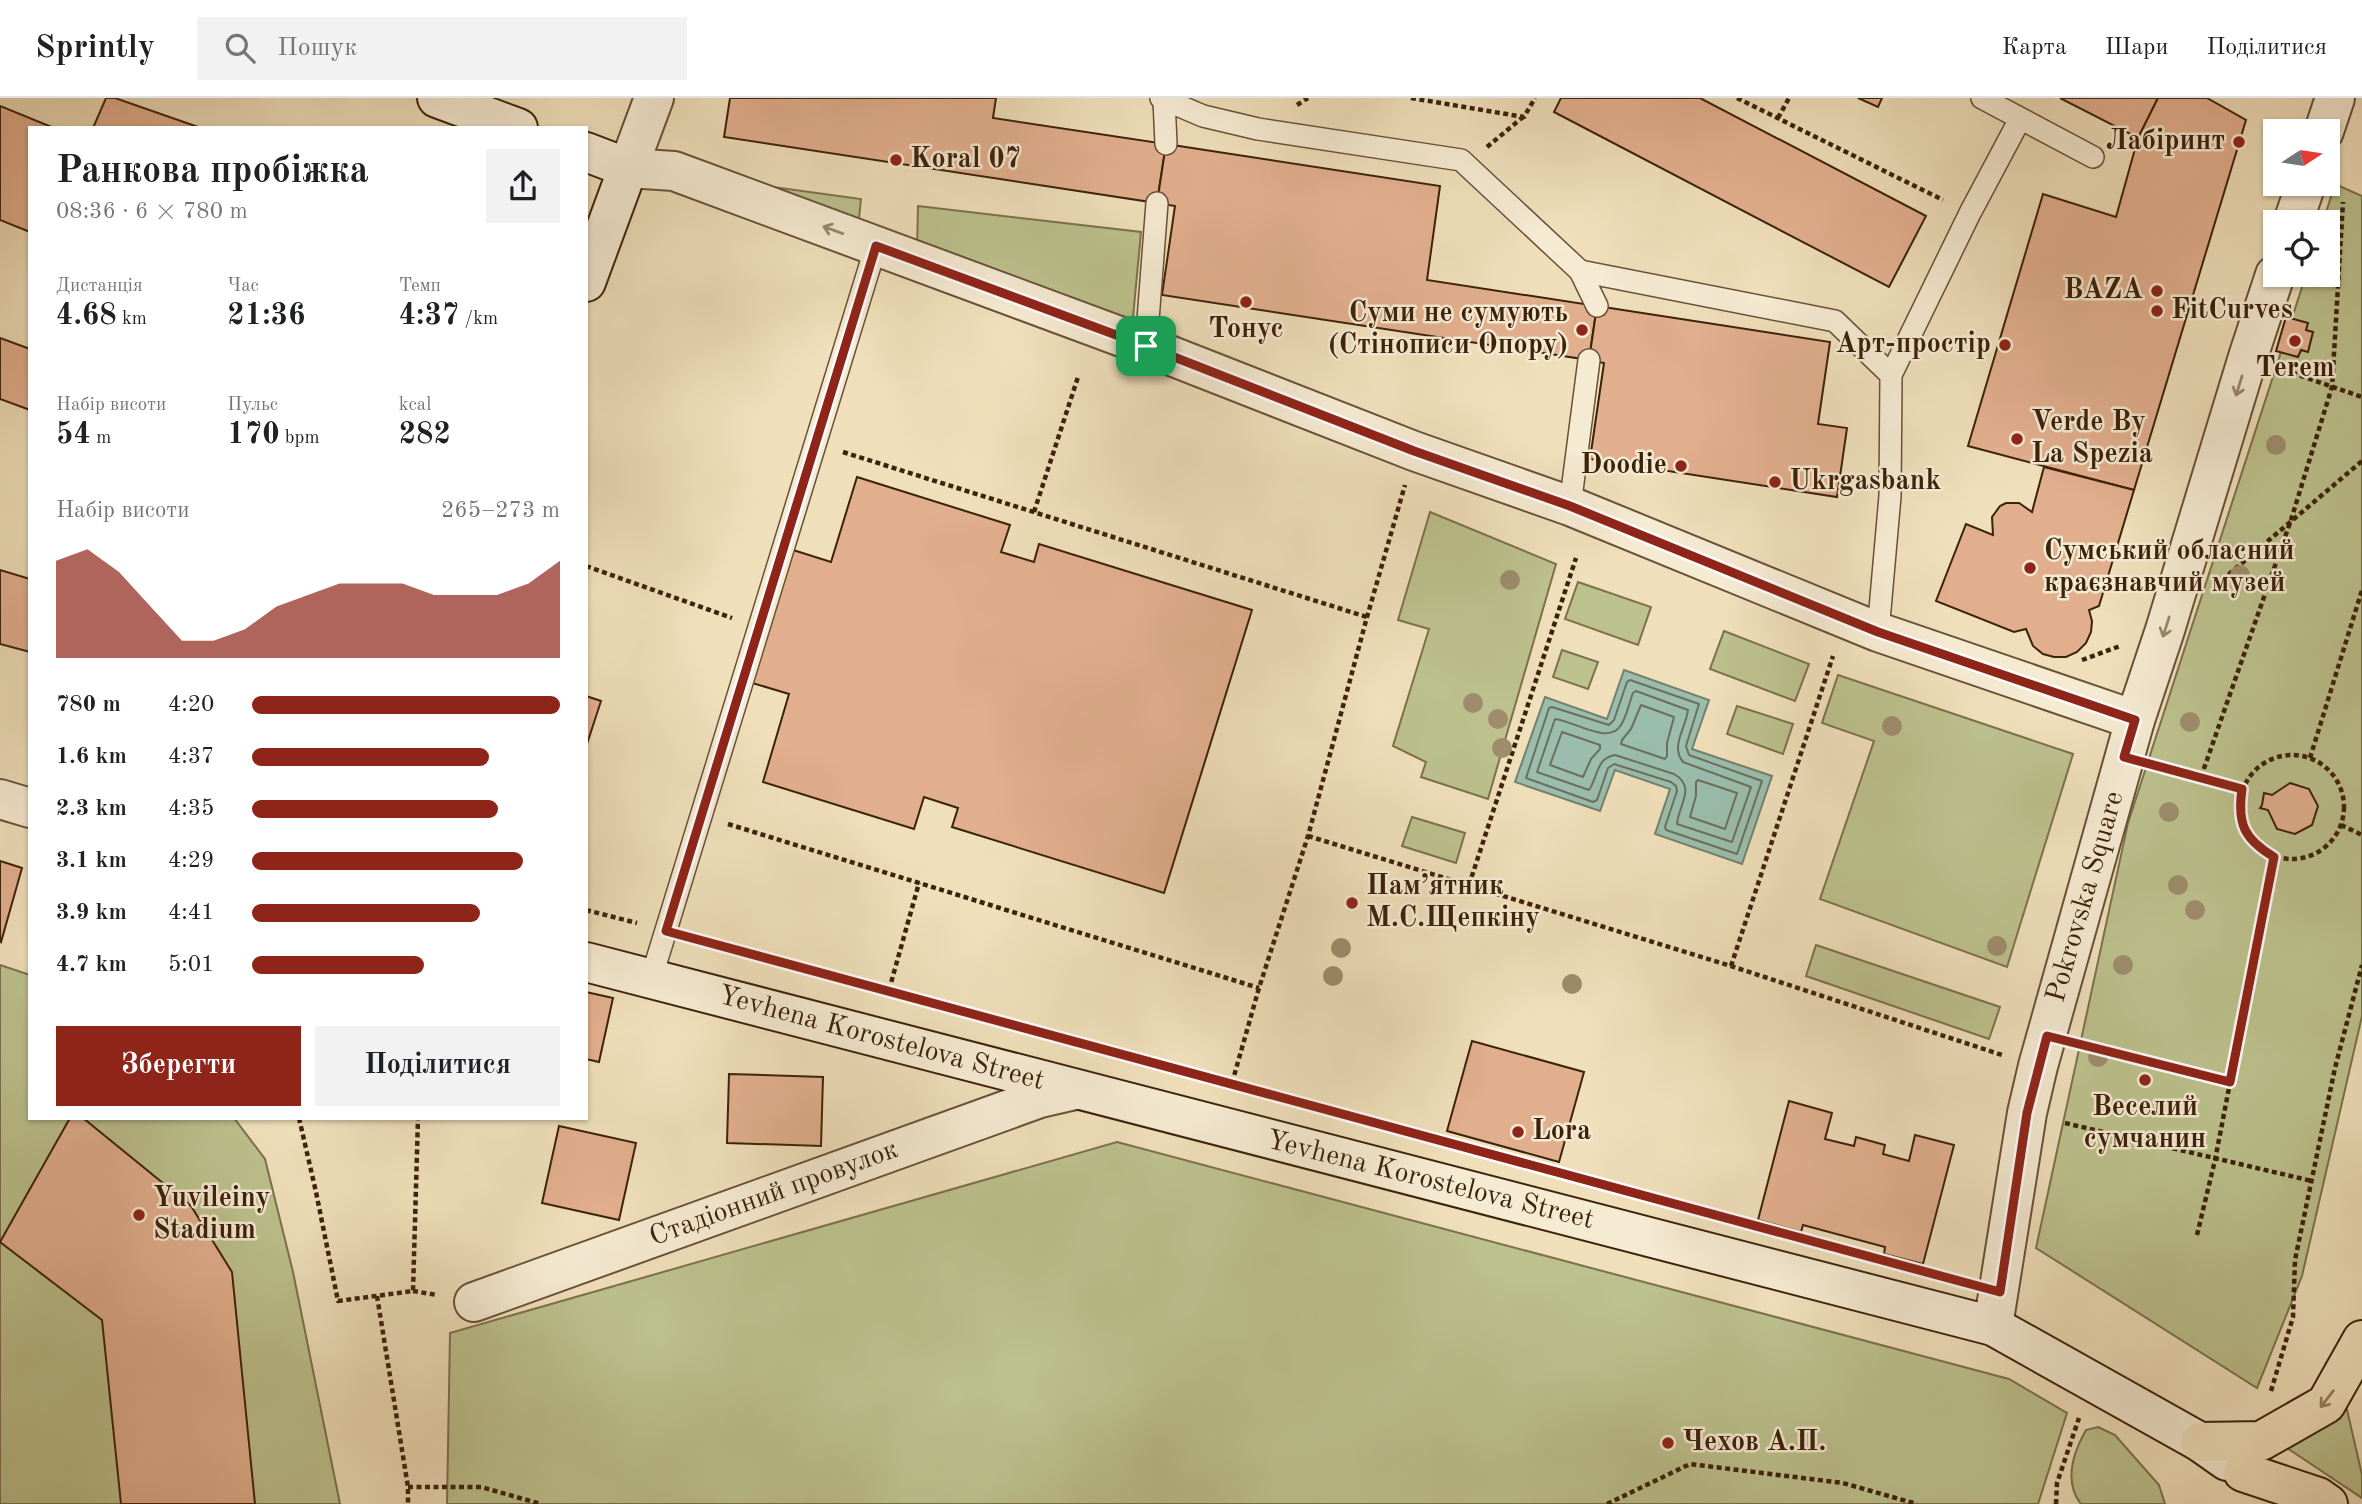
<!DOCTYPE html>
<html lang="uk">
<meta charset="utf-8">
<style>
:root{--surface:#fff;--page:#f2f2f2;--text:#202124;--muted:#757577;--line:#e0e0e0;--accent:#8f2418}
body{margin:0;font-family:"Old Standard TT",serif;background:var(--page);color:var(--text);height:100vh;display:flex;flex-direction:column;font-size:26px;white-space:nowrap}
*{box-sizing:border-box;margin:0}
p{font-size:23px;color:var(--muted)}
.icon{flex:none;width:38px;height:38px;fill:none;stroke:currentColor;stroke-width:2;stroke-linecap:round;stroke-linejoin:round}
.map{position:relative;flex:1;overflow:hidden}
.side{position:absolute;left:28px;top:28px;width:560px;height:994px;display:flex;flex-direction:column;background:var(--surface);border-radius:0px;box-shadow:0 2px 5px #0004}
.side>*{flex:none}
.needle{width:46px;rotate:78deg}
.tools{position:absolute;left:2263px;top:21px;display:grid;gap:14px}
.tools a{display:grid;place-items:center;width:77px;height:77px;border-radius:0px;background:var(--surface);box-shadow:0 2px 5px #0004;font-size:35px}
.pin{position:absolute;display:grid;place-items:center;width:60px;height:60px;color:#fff;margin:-30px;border-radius:14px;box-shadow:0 4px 10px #0006}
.round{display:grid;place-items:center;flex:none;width:74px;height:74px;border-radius:0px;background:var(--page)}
.head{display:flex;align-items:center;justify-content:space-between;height:119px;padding:0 28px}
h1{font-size:38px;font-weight:600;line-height:52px}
.figures{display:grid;grid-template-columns:repeat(3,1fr);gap:10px;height:119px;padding:7px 28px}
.figures div{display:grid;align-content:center}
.figures b{font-size:30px;font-weight:600}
.figures small{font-size:19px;font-weight:400}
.figures p{font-size:19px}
.chart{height:196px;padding:14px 28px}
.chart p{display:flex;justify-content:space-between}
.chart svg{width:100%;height:126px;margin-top:7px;fill:var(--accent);opacity:.7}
.button{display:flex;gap:14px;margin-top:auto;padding:14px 28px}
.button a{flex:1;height:80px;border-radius:0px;background:var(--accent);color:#fff;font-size:28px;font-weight:600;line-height:80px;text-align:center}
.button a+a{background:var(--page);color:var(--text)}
ul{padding:0 28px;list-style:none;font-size:23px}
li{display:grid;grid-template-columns:112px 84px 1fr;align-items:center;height:52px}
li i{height:18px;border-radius:9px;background:var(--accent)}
header{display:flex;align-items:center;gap:42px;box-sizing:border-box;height:98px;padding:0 35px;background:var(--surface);border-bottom:2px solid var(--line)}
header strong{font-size:33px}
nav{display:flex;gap:38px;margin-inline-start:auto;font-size:24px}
.search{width:490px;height:63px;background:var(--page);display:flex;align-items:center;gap:18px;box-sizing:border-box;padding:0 24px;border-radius:0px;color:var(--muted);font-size:26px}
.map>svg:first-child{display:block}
</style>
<header>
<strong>Sprintly</strong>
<div class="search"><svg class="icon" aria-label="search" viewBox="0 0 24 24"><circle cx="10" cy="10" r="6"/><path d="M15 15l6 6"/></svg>Пошук</div>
<nav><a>Карта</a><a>Шари</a><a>Поділитися</a></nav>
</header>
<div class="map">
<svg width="2362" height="1406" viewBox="0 0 2362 1406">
<rect width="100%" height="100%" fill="#efdfba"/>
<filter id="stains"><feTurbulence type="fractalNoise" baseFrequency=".00286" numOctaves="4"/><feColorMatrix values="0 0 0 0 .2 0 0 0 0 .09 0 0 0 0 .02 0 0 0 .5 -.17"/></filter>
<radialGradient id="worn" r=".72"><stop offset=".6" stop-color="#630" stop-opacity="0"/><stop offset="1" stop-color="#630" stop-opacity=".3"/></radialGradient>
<g fill="#bcc18d" stroke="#7c714c" stroke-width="2">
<polygon points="751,86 861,101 858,130"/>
<polygon points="2335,86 2362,98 2362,918 2302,1178 2257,1290 2036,1150 2128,725 2306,177 2328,177 2328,124 2323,124"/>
<polygon points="918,108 1141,134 1132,230 917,150"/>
<polygon points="1430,414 1556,466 1488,701 1421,679 1426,664 1393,648 1429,531 1398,522"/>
<polygon points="1578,484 1651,509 1638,547 1565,521"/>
<polygon points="1724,533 1809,566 1795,603 1710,571"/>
<polygon points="1562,552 1598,564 1588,591 1553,579"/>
<polygon points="1838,577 2073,656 2007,869 1820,801 1874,643 1822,625"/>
<polygon points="1737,608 1793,626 1783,656 1727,636"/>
<polygon points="1412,719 1465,735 1456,765 1402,748"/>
<polygon points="1816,847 2000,909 1989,941 1806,878"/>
<polygon points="0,867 30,877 30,1020 234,1020 265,1061 293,1174 340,1406 0,1406"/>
<polygon points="1117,1044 2009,1281 2067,1315 2038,1406 447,1406 450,1235"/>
<polygon points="2345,1303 2362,1377 2362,1400 2281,1346"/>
<path d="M2098 1329 2115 1337 2159 1387 2165 1406H2081C2063 1383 2073 1355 2086 1332Z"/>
</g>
<polygon fill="#9abdad" stroke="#747f6c" stroke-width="2" points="1624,572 1709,602 1692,651 1772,678 1742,766 1655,736 1670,691 1615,672 1600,713 1515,684 1545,599 1607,621"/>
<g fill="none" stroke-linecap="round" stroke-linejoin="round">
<g stroke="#6b6f5c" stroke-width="2">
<polygon points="1630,582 1699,606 1686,648 1689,657 1762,683 1737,756 1666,732 1665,729 1677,693 1676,688 1671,684 1614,666 1608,670 1597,702 1593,704 1526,680 1549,610 1552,609 1609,627 1614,622 1627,584"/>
<path d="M1636 593 1688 612C1686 630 1670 648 1683 664L1751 689 1732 744 1677 726C1678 708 1697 689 1674 676L1615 657C1596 660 1598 679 1589 692L1537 674 1555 621C1572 622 1609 648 1621 627 1627 618 1629 605 1633 595Z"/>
<polygon points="1641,607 1674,619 1667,645 1667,658 1665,661 1621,646 1622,642 1631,631"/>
<polygon points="1562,634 1600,647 1600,651 1591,661 1583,679 1550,667"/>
<polygon points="1698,682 1737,695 1725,731 1690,719 1696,698 1696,684"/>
</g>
</g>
<g fill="#e2af8e" stroke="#3c210b" stroke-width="2">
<polygon points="106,0 115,0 201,30 93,30"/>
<polygon points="730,0 996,0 993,20 1166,46 1157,105 724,39"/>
<polygon points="1561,0 1700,0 1926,118 1889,189 1554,14"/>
<polygon points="1858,0 1882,0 1878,9"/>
<polygon points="2060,0 2158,0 2138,40"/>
<polygon points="2158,0 2207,0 2246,22 2134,392 1968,348 2043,96 2116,119 2138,40"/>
<polygon points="0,8 54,30 30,30 30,134 0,122"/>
<polygon points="1166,46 1440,88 1427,182 1597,208 1589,262 1162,197 1175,108 1157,105"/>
<polygon points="1597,208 1830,244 1818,326 1847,330 1837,399 1590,361 1604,265 1589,262"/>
<polygon points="2286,219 2308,225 2306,232 2313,234 2308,254 2301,252 2298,259 2276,253"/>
<polygon points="0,240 30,251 30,312 0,301"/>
<polygon points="2044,369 2134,392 2099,508 2089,512 2092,523 2091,534 2086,545 2077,554 2066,559 2054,559 2043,556 2033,548 2026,531 2014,534 1936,503 1966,426 1993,437 1992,419 2000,408 2006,405 2019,405 2032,414"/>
<polygon points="857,379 1010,427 1001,454 1034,464 1039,446 1252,512 1164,795 952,729 958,710 924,699 914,731 763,684 789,596 749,584 790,451 831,464"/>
<polygon points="0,472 30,481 30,554 0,546"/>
<polygon points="586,598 601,603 586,649"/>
<polygon points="2290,685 2309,691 2318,708 2312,727 2295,736 2277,731 2268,712 2260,710 2262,707 2264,695 2272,697"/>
<polygon points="0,763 22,770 1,844 0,843"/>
<polygon points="586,894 613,900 599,964 586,961"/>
<polygon points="1472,943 1584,974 1559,1064 1447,1033"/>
<polygon points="729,976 823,979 821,1048 727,1045"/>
<polygon points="1789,1003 1832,1015 1825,1041 1854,1048 1856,1039 1885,1047 1883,1056 1909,1063 1915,1037 1954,1047 1923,1166 1884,1156 1885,1149 1803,1127 1801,1134 1758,1122"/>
<polygon points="70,1020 83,1020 191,1108 232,1174 255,1406 121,1406 102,1222 0,1144"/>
<polygon points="559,1028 636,1045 619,1122 542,1105"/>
</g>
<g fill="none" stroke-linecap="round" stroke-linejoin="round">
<g stroke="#695037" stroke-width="24">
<g id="lane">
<polyline points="1161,0 1203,18 1258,31 1461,62 1580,173"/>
<polyline points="1982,0 2093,59"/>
<polyline points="1164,2 1166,46"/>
<polyline points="1597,208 1580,173 1835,223 1891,277"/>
<polyline points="1146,248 1157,105"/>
<polyline points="1570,408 1589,262"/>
<polyline points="1878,534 1890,398 1891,277 1970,115 2020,21"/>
<polyline points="651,881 876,148"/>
</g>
</g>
<g stroke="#695037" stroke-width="42">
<g id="street">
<polyline points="654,0 628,70 674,73 1146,248 1414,353 1570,408 1878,534 2135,622"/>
<polyline points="2324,33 2335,0"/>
<polyline points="2293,124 2306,86"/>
<polyline points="0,701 30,710"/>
<polyline points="474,1204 1040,1000 1075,992"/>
<polyline points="1993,1228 2027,1015 2038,968 2135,622 2165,532 2248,259 2275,177"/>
</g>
</g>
<g stroke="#3c210b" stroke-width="42">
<g id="secondary">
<polyline points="437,0 518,30"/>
<polyline points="586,54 628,70 586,184"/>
<polyline points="586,864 1993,1228 2200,1344 2227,1363"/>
</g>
</g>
<g stroke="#3c210b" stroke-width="42">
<g id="primary">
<polyline points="2200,1344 2261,1343 2326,1306 2362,1242"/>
<polyline points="2243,1374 2318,1399 2328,1406"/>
</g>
</g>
<g stroke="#3c210b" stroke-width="4.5" stroke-dasharray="5 3.5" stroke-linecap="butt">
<polyline points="1411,0 1524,19 1535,0"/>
<polyline points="1737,0 1943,102"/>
<polyline points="1297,7 1308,0"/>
<polyline points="1778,20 1789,0"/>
<polyline points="1487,49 1523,19"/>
<polyline points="2284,272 2362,299"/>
<polyline points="843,354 1367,519"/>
<polyline points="1034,414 1078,279"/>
<polyline points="586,468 732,520"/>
<polyline points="2222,482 2362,363"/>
<polyline points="2082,562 2120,548"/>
<circle cx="2292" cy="709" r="52"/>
<polyline points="2310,660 2362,492"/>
<polyline points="2162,669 2242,691"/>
<polyline points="2201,679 2291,422 2332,289 2343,104"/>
<polyline points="728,726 1259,890"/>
<polyline points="2341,727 2362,737"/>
<polyline points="1308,738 1731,868 2002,957"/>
<polyline points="1469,787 1576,460"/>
<polyline points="586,812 637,825"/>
<polyline points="693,840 1455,1046"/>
<polyline points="1731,868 1833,558"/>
<polyline points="889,892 919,785"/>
<polyline points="2081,947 2230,984"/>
<polyline points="1232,985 1259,890 1308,738 1367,519 1405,387"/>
<polyline points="299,1020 316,1094 338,1203 413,1193 418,1020"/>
<polyline points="2065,1025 2312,1083"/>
<polyline points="2197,1137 2215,1062 2274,759"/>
<polyline points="413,1193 437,1197"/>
<polyline points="377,1198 408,1389 408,1406"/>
<polyline points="2271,1293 2293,1219 2295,1162 2335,970 2362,867"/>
<polyline points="408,1389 481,1389 541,1406"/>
<polyline points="1607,1406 1690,1366 1843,1385 1917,1406"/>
<polyline points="2056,1406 2057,1385 2079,1320"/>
</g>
<use href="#lane" stroke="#f5ead2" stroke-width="21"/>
<use href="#street" stroke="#f5ead2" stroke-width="38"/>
<use href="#secondary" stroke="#f5ead2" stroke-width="38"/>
<use href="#primary" stroke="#efdfba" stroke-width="38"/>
</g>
<g fill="#9e8c6c">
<circle cx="2276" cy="347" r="10"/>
<circle cx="2240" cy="477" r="10"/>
<circle cx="1510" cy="482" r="10"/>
<circle cx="1473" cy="605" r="10"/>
<circle cx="1498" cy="621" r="10"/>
<circle cx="2190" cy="624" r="10"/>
<circle cx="1892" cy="628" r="10"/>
<circle cx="1502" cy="650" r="10"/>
<circle cx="2169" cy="714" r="10"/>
<circle cx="2178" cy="787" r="10"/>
<circle cx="2195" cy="812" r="10"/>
<circle cx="1997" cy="848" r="10"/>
<circle cx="1341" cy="850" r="10"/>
<circle cx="2123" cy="867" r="10"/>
<circle cx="1333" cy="878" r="10"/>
<circle cx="1572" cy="886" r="10"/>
<circle cx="2098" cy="959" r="10"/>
</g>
<defs><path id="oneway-shaft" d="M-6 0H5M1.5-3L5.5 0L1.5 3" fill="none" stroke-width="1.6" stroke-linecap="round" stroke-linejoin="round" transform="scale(1.75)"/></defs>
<g stroke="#98866e">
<use href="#oneway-shaft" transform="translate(833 132) rotate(-160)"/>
<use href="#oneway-shaft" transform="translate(2239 288) rotate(107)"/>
<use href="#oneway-shaft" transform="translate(2166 529) rotate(108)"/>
</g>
<use stroke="#968062" href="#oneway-shaft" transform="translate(2327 1301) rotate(128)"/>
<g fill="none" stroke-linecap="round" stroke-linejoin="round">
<g stroke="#fff" stroke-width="14">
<path id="route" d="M876 148 1146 248 1414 353 1570 408 1878 534 2135 622 2124 659 2242 691C2237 726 2244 741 2274 759L2230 984 2047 938 2027 1015 2000 1194 666 833Z"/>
</g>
<use href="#route" stroke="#8f2418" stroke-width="9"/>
</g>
<g fill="#8f2418" stroke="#f5ead2" stroke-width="2.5">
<circle cx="2239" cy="44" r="7"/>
<circle cx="896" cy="62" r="7"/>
<circle cx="2157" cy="193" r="7"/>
<circle cx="1246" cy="204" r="7"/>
<circle cx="2157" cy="213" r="7"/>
<circle cx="1582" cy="232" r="7"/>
<circle cx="2295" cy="243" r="7"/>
<circle cx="2005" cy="247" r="7"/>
<circle cx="2017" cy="341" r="7"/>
<circle cx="1681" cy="368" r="7"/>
<circle cx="1775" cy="384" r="7"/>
<circle cx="2030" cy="470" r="7"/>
<circle cx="1352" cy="805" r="7"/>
<circle cx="2145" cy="982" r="7"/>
<circle cx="1518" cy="1034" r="7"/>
<circle cx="139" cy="1117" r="7"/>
<circle cx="1668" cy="1345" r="7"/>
</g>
<g text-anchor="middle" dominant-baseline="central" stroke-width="5" stroke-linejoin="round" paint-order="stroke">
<g font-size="28" font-weight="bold" fill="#3c210b" stroke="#f5ead2" text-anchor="start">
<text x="2225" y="44" text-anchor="end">Лабіринт</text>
<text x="910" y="62">Koral 07</text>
<text x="2143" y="193" text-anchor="end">BAZA</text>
<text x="2171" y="213">FitCurves</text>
<text x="1568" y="216" text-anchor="end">Суми не сумують<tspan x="1568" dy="32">(Стінописи Опору)</tspan></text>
<text x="1246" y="232" text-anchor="middle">Тонус</text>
<text x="1991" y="247" text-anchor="end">Арт-простір</text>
<text x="2295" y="271" text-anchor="middle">Terem</text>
<text x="2031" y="325">Verde By<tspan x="2031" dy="32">La Spezia</tspan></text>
<text x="1667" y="368" text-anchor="end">Doodie</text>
<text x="1789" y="384">Ukrgasbank</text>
<text x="2044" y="454">Сумський обласний<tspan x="2044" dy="32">краєзнавчий музей</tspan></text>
<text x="1366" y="789">Пам’ятник<tspan x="1366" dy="32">М.С.Щепкіну</tspan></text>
<text x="2145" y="1010" text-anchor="middle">Веселий<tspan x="2145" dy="32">сумчанин</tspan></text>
<text x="1532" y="1034">Lora</text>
<text x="153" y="1101">Yuvileiny<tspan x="153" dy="32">Stadium</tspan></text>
<text x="1682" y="1345">Чехов А.П.</text>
</g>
<g font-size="28" fill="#3c210b" stroke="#f5ead2">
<text transform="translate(2086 799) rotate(-74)">Pokrovska Square</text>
<text transform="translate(881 941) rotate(15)">Yevhena Korostelova Street</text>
<text transform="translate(1430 1083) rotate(14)">Yevhena Korostelova Street</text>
<text transform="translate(774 1096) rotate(-20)">Стадіонний провулок</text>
</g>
</g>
<rect width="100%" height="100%" filter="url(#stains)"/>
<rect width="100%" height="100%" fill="url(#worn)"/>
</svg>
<div class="tools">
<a><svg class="needle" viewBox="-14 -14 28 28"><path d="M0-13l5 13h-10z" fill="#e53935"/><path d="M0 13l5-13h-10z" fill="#757577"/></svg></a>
<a><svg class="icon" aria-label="locate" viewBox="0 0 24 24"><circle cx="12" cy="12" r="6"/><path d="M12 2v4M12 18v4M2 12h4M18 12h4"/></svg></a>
</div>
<div class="pin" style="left:1146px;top:248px;background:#1e9e55"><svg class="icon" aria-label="arrive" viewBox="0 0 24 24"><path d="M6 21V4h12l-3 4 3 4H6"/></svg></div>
<section class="side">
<div class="head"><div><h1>Ранкова пробіжка</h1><p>08:36 · 6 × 780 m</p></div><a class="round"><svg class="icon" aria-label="share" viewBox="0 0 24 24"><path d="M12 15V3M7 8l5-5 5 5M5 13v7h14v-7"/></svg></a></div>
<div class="figures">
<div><p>Дистанція</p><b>4.68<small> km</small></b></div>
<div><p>Час</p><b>21:36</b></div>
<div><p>Темп</p><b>4:37<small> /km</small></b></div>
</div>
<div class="figures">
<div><p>Набір висоти</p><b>54<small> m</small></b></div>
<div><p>Пульс</p><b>170<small> bpm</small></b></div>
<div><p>kcal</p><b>282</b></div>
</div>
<div class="chart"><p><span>Набір висоти</span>265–273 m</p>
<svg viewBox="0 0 160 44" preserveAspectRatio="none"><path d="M0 44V10L10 6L20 14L30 26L40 38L50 38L60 34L70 26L80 22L90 18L100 18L110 18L120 22L130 22L140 22L150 18L160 10V44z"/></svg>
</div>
<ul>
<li><b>780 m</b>4:20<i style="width:100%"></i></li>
<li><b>1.6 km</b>4:37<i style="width:77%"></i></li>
<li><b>2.3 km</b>4:35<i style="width:80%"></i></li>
<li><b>3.1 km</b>4:29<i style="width:88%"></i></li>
<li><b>3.9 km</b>4:41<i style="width:74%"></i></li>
<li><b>4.7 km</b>5:01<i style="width:56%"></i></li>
</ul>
<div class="button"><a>Зберегти</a><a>Поділитися</a></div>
</section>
</div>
